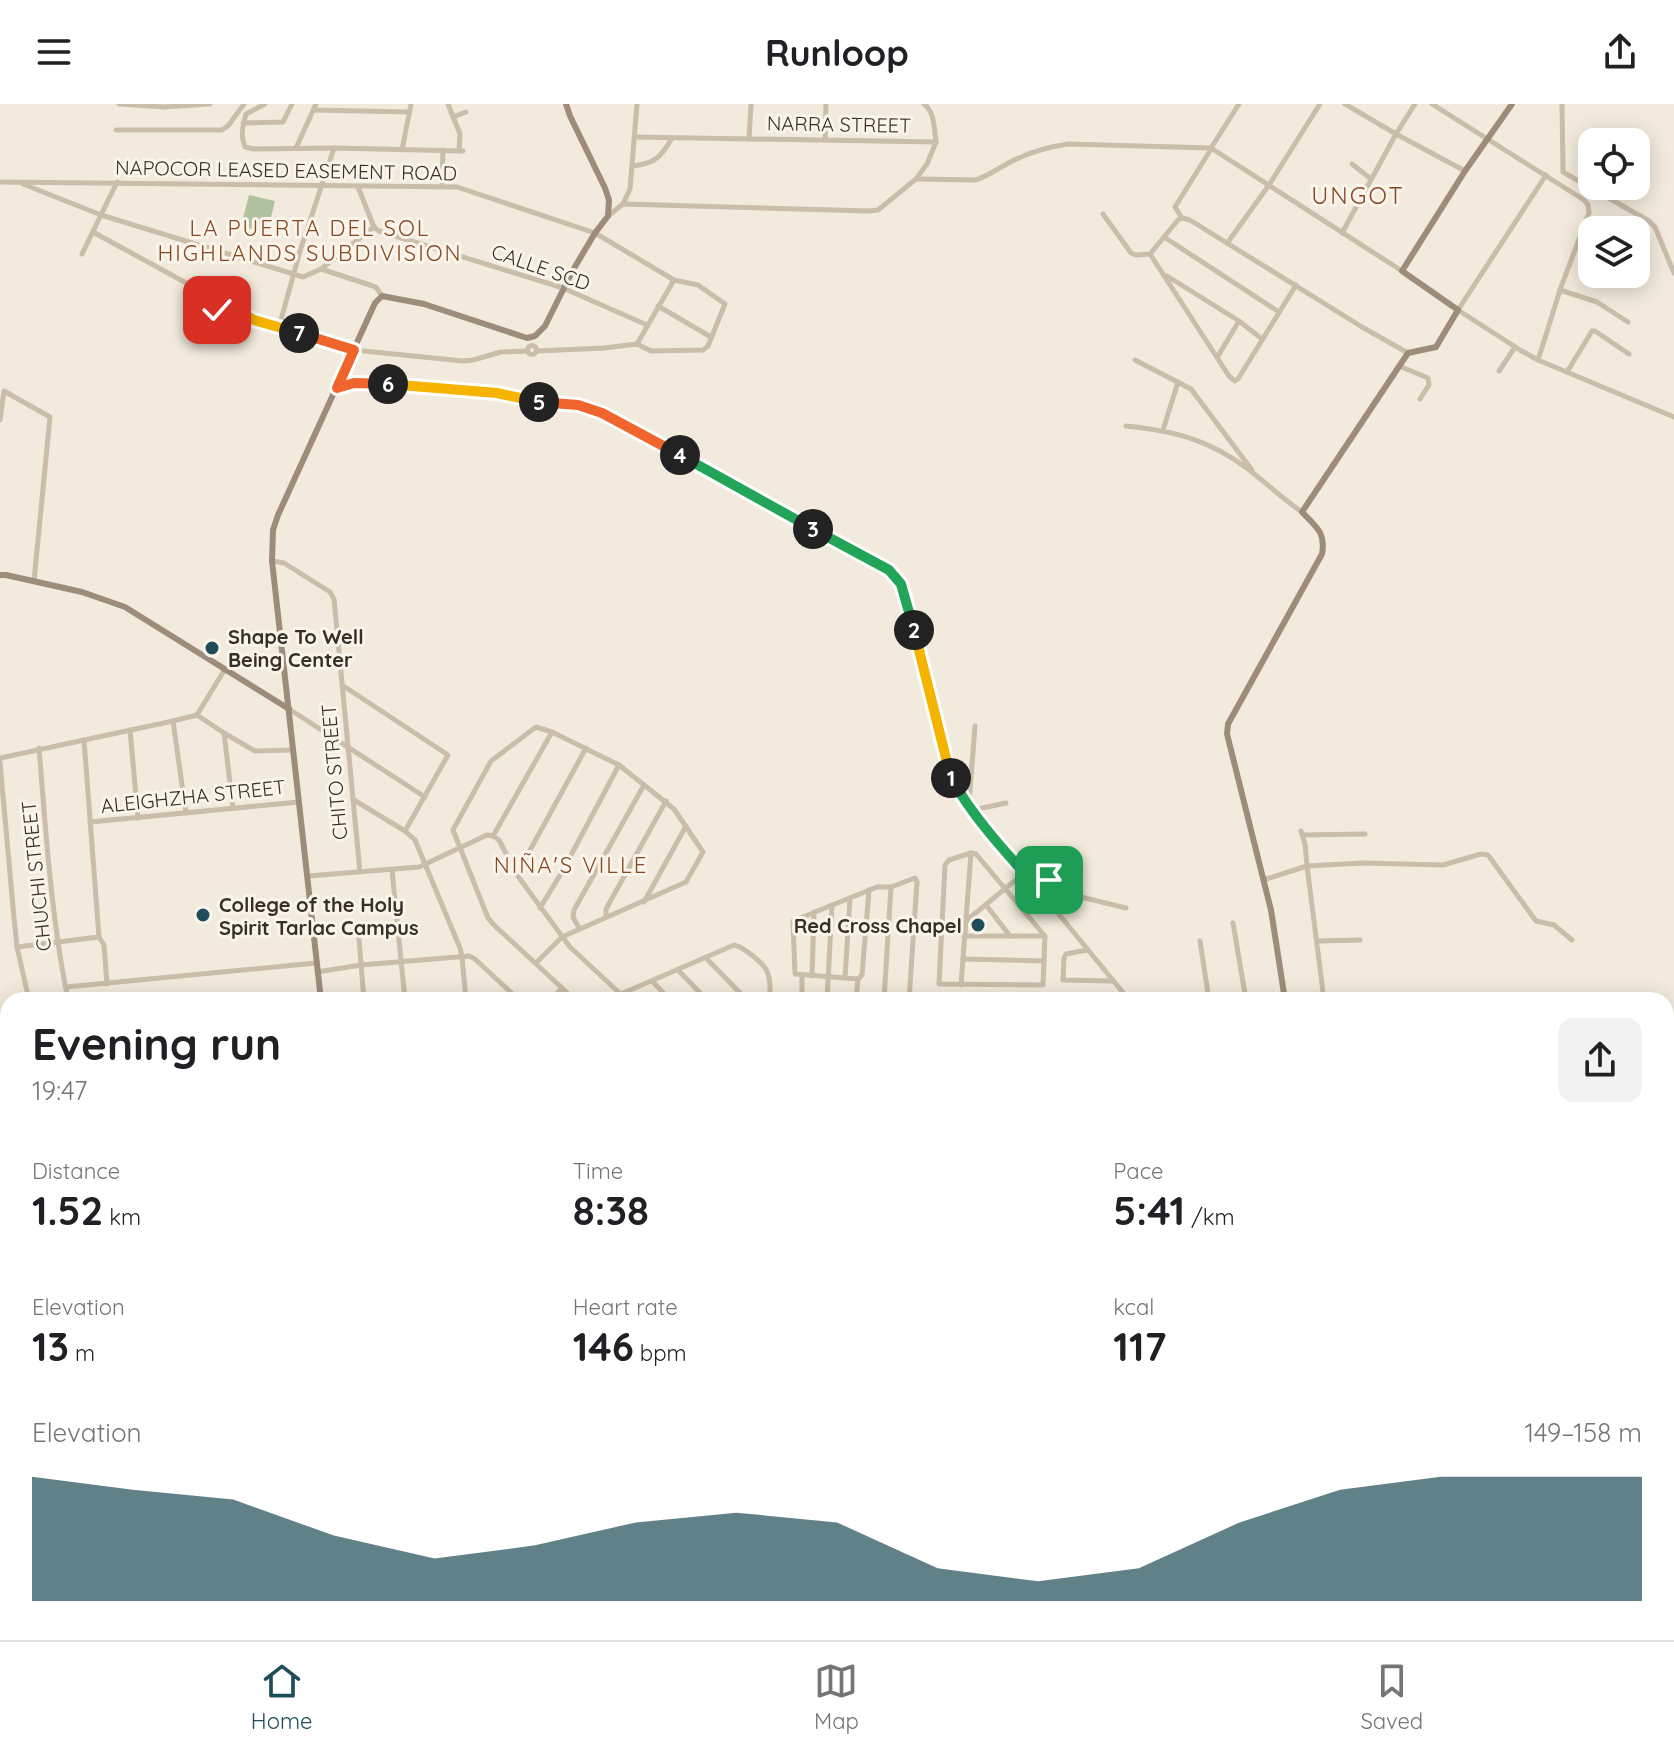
<!DOCTYPE html>
<meta charset="utf-8">
<style>
:root{--surface:#fff;--page:#f2f2f2;--text:#202124;--muted:#757577;--line:#e0e0e0;--accent:#1f4c58}
body{margin:0;font-family:Quicksand,sans-serif;background:var(--page);color:var(--text);height:100vh;display:flex;flex-direction:column;font-size:30px;white-space:nowrap}
*{box-sizing:border-box;margin:0}
p{font-size:26px;color:var(--muted)}
.icon{flex:none;width:44px;height:44px;fill:none;stroke:currentColor;stroke-width:2;stroke-linecap:round;stroke-linejoin:round}
.map{position:relative;flex:1;overflow:hidden}
.sheet{position:absolute;left:0px;top:888px;width:1674px;height:648px;display:flex;flex-direction:column;background:var(--surface);border-radius:24px 24px 0 0;box-shadow:0 4px 20px #0003}
.sheet>*{flex:none}
.controls{position:absolute;left:1578px;top:24px;display:grid;gap:16px}
.controls a{display:grid;place-items:center;width:72px;height:72px;border-radius:16px;background:var(--surface);box-shadow:0 4px 20px #0003;font-size:40px}
.pin{position:absolute;display:grid;place-items:center;width:68px;height:68px;color:#fff;margin:-34px;border-radius:16px;box-shadow:0 4px 12px #0006}
.km{position:absolute;width:40px;height:40px;margin:-20px;border-radius:50%;background:#222;color:#fff;font-size:22px;line-height:40px;text-align:center}
.round{display:grid;place-items:center;flex:none;width:84px;height:84px;border-radius:16px;background:var(--page)}
.summary{display:flex;align-items:center;justify-content:space-between;height:136px;padding:0 32px}
h1{font-size:44px;font-weight:800;line-height:60px}
.figures{display:grid;grid-template-columns:repeat(3,1fr);gap:12px;height:136px;padding:8px 32px}
.figures div{display:grid;align-content:center}
.figures b{font-size:40px;font-weight:800}
.figures small{font-size:22px;font-weight:400}
.figures p{font-size:22px}
.chart{height:224px;padding:16px 32px}
.chart p{display:flex;justify-content:space-between}
.chart svg{width:100%;height:144px;margin-top:8px;fill:var(--accent);opacity:.7}
header{display:flex;justify-content:space-between;align-items:center;height:104px;padding:0 32px;background:var(--surface);font-size:36px;font-weight:800}
.tabs{display:flex;justify-content:space-around;align-items:center;height:112px;border-top:2px solid var(--line);background:var(--surface);font-size:22px;color:var(--muted)}
.tabs a{display:grid;justify-items:center;gap:4px}
.tabs .selected{color:var(--accent)}
.map>svg:first-child{display:block}
</style>
<header><svg class="icon" aria-label="menu" viewBox="0 0 24 24"><path d="M4 6h16M4 12h16M4 18h16"/></svg>Runloop<svg class="icon" aria-label="share" viewBox="0 0 24 24"><path d="M12 15V3M7 8l5-5 5 5M5 13v7h14v-7"/></svg></header>
<div class="map">
<svg width="1674" height="1536" viewBox="0 0 1674 1536">
<rect width="100%" height="100%" fill="#f2ebdd"/>
<polygon fill="#b0c19d" points="249,91 275,97 267,129 241,122"/>
<g fill="none" stroke-linecap="round" stroke-linejoin="round">
<g stroke="#cabda9" stroke-width="5">
<polyline points="119,0 164,3 210,0"/>
<path d="M265 0 246 10C243 21 240 32 245 43L254 45 334 44 463 47"/>
<polyline points="448,0 460,30 459,47"/>
<path d="M924 0C935 8 934 25 936 38"/>
<polyline points="1239,0 1211,44 1402,167"/>
<polyline points="1345,0 1396,30 1465,67"/>
<polyline points="1432,0 1584,96 1588,101 1589,109 1561,183 1538,256"/>
<polyline points="1562,0 1563,68 1649,117 1655,123 1674,169"/>
<polyline points="313,6 409,8"/>
<polyline points="453,13 466,8"/>
<polyline points="243,19 283,18 292,0"/>
<polyline points="116,26 222,26 228,22 244,0"/>
<polyline points="635,33 936,38"/>
<polyline points="749,35 751,0"/>
<polyline points="825,35 826,0"/>
<polyline points="296,44 316,0"/>
<polyline points="402,46 411,0"/>
<polyline points="1352,60 1371,75"/>
<path d="M633 62C656 59 661 53 672 34"/>
<polyline points="1546,71 1458,206 1520,246 1538,256 1674,313"/>
<path d="M917 75 976 76C987 72 996 66 1005 61 1024 50 1047 43 1068 40L1211 44"/>
<polyline points="1,78 457,83 595,129 674,176 698,181 725,200 708,242 703,246 651,247 637,240 604,244 537,247"/>
<polyline points="23,80 101,111 303,173 321,165 374,123"/>
<polyline points="442,82 443,46"/>
<polyline points="358,83 374,123 379,127 563,184 647,221"/>
<polyline points="623,100 869,107 878,106 916,75 927,60 936,38"/>
<polyline points="1103,110 1131,149 1136,151 1150,150 1178,116 1182,114 1190,116 1362,223 1408,249"/>
<polyline points="608,112 623,100 630,85 637,0"/>
<polyline points="1182,114 1175,103 1211,45"/>
<polyline points="93,128 254,216 354,246 463,257 473,256 501,248 528,247"/>
<polyline points="1342,129 1396,30 1415,0"/>
<polyline points="1164,133 1279,208"/>
<polyline points="1228,138 1269,81 1320,0"/>
<polyline points="82,150 117,78"/>
<polyline points="1150,150 1229,272 1235,277 1238,275 1296,181"/>
<polyline points="321,165 370,181 376,183 382,192"/>
<polyline points="1167,172 1239,217 1262,235"/>
<polyline points="1560,186 1597,198 1628,218"/>
<polyline points="658,202 711,233"/>
<path d="M194 214 200 218C210 214 217 207 222 198"/>
<polyline points="279,223 300,147 334,44"/>
<polyline points="637,240 674,176"/>
<circle cx="532" cy="246" r="4.5"/>
<polyline points="1218,252 1239,217"/>
<polyline points="1135,256 1191,285 1252,366"/>
<polyline points="1399,262 1428,274 1429,281 1420,295"/>
<polyline points="1499,267 1515,243"/>
<polyline points="1567,268 1592,227 1595,227 1629,250"/>
<path d="M337 284 354 279 366 278 497 289 532 298 578 301 602 309 632 324 889 466 901 480 904 488C914 528 925 569 935 610 942 637 946 663 959 688L1129 896"/>
<polyline points="0,316 4,287 50,313 34,477"/>
<path d="M1126 322C1174 327 1208 335 1248 365 1266 379 1283 395 1302 408"/>
<polyline points="1163,326 1178,278"/>
<polyline points="272,457 284,459 330,488 334,495 360,768"/>
<polyline points="342,581 448,651 405,727"/>
<polyline points="289,605 425,693"/>
<polyline points="197,611 225,565"/>
<polyline points="173,617 186,709"/>
<polyline points="130,626 138,714"/>
<polyline points="224,629 233,704"/>
<polyline points="84,636 99,833 104,841 107,880"/>
<path d="M39 644C46 728 51 813 68 896"/>
<polyline points="0,654 173,617 197,611 224,629 255,647 293,646"/>
<polyline points="0,658 14,814 17,843 29,896"/>
<polyline points="354,696 405,727 415,736 460,844 462,853 466,896"/>
<polyline points="969,700 975,622"/>
<polyline points="973,706 1006,699"/>
<polyline points="90,718 299,698"/>
<polyline points="1301,727 1305,740 1307,762 1363,759 1443,761 1481,750 1488,751 1536,817 1554,821 1572,836"/>
<polyline points="1303,731 1365,730"/>
<polyline points="493,732 499,736 517,771 570,843 627,896"/>
<polyline points="493,732 552,628"/>
<polyline points="971,749 976,750 1044,831"/>
<polyline points="392,766 405,896"/>
<polyline points="517,770 586,644"/>
<polyline points="308,772 419,763 487,731 493,732"/>
<polyline points="1263,776 1307,762 1324,896"/>
<polyline points="1036,782 1046,776 1058,776 1061,788 1126,804"/>
<polyline points="644,798 686,722"/>
<polyline points="986,801 1010,832"/>
<polyline points="540,804 562,768 619,661"/>
<polyline points="606,812 606,805 666,697"/>
<polyline points="966,817 1024,769"/>
<polyline points="1233,819 1246,896"/>
<polyline points="579,824 573,813 574,806 644,681"/>
<polyline points="964,832 1045,832 1043,881 939,880 945,761 949,756 971,749"/>
<polyline points="359,835 364,896"/>
<polyline points="1200,837 1209,896"/>
<polyline points="1318,837 1360,836"/>
<polyline points="17,843 99,833"/>
<polyline points="1087,846 1066,850 1064,854 1063,876 1113,877"/>
<polyline points="706,854 747,896"/>
<polyline points="963,855 1044,857"/>
<polyline points="536,859 562,833 686,778 703,748 674,705 619,661 552,628 536,623 491,657 453,726 488,814 494,821 575,896"/>
<polyline points="678,866 707,896"/>
<polyline points="317,868 361,861 469,852 475,855 519,896"/>
<polyline points="802,872 802,896"/>
<polyline points="812,872 814,808"/>
<polyline points="845,874 850,794"/>
<polyline points="858,875 795,870 793,817 877,783 891,783 915,774 917,778 909,896"/>
<polyline points="652,877 670,896"/>
<polyline points="961,881 971,749"/>
<polyline points="66,883 316,859"/>
<path d="M621 890 734 841C743 843 766 860 768 870 771 877 770 888 770 896"/>
<polyline points="551,896 562,884"/>
<polyline points="827,896 832,801"/>
<polyline points="856,896 858,875 862,871 869,786"/>
<polyline points="884,896 891,783"/>
<polyline points="0,949 8,947"/>
<polyline points="0,996 8,994"/>
<polyline points="0,1004 7,1038 0,1138"/>
<polyline points="1666,1215 1674,1215"/>
<polyline points="0,1244 8,1243"/>
<polyline points="0,1281 2,1306 8,1346"/>
<polyline points="0,1281 8,1281"/>
<polyline points="1666,1322 1674,1320"/>
<polyline points="1666,1356 1674,1355"/>
<polyline points="1666,1391 1674,1389"/>
<polyline points="1666,1430 1674,1428"/>
<polyline points="0,1445 8,1440"/>
<polyline points="1666,1462 1674,1461"/>
<polyline points="0,1482 7,1495"/>
<polyline points="1666,1489 1674,1488"/>
<polyline points="1666,1499 1674,1499"/>
<polyline points="151,1528 156,1536"/>
<polyline points="297,1528 302,1536"/>
<polyline points="431,1528 434,1536"/>
<polyline points="551,1528 551,1536"/>
<polyline points="684,1528 684,1536"/>
<polyline points="905,1528 906,1536"/>
<polyline points="915,1528 918,1528"/>
<polyline points="985,1528 987,1536"/>
<polyline points="1027,1528 1028,1536"/>
<polyline points="1038,1528 1041,1530 1049,1529 1053,1536"/>
<polyline points="1158,1528 1160,1536"/>
<polyline points="1255,1528 1260,1536"/>
<polyline points="1332,1528 1333,1536"/>
<polyline points="1372,1528 1374,1536"/>
<polyline points="1027,1532 1040,1530"/>
<polyline points="836,1535 836,1528"/>
<polyline points="198,1536 211,1528"/>
<polyline points="273,1536 286,1528"/>
<polyline points="352,1536 370,1528"/>
<polyline points="457,1536 483,1528"/>
<polyline points="755,1536 755,1528"/>
<polyline points="812,1536 812,1528"/>
<polyline points="1545,1536 1546,1528"/>
<polyline points="1647,1536 1654,1528"/>
</g>
<g stroke="#9e8c7a" stroke-width="6">
<polyline points="0,471 6,471 82,488 125,503 289,605"/>
<polyline points="321,896 272,457 273,426 278,411 375,199 382,192 424,200 527,234 535,232 545,222 573,166 595,129 608,112 609,96 605,84 570,12 566,0"/>
<path d="M1285 896 1271 806 1227 630 1228 620 1322 450C1326 428 1316 423 1302 408L1408 249 1436 243 1458 206 1402 167 1465 67 1512 0"/>
<polyline points="96,1528 101,1536"/>
<polyline points="943,1528 944,1536"/>
<polyline points="1656,1528 1674,1535"/>
</g>
<g stroke="#584b40" stroke-width="8">
<polyline points="1666,1278 1674,1277"/>
<polyline points="0,1501 8,1496"/>
<polyline points="0,1511 8,1507"/>
</g>
</g>
<g fill="none" stroke-linecap="round" stroke-linejoin="round">
<g stroke="#fff" stroke-width="16">
<path id="split-1" d="M951 674C973 713 1006 749 1036 782L1049 776"/>
</g>
<g stroke="#fff" stroke-width="16">
<polyline id="split-2" points="914,526 951,674"/>
</g>
<g stroke="#fff" stroke-width="16">
<polyline id="split-3" points="813,425 889,466 901,480 914,526"/>
</g>
<g stroke="#fff" stroke-width="16">
<polyline id="split-4" points="680,351 813,425"/>
</g>
<g stroke="#fff" stroke-width="16">
<polyline id="split-5" points="539,298 578,301 602,309 680,351"/>
</g>
<g stroke="#fff" stroke-width="16">
<polyline id="split-6" points="388,280 497,289 539,298"/>
</g>
<g stroke="#fff" stroke-width="16">
<polyline id="split-7" points="299,229 354,246 337,284 354,279 388,280"/>
</g>
<g stroke="#fff" stroke-width="16">
<polyline id="split-8" points="217,206 222,198 254,216 299,229"/>
</g>
<use href="#split-1" stroke="#22a559" stroke-width="10"/>
<use href="#split-2" stroke="#f5b400" stroke-width="10"/>
<use href="#split-3" stroke="#22a559" stroke-width="10"/>
<use href="#split-4" stroke="#22a559" stroke-width="10"/>
<use href="#split-5" stroke="#f0652b" stroke-width="10"/>
<use href="#split-6" stroke="#f5b400" stroke-width="10"/>
<use href="#split-7" stroke="#f0652b" stroke-width="10"/>
<use href="#split-8" stroke="#f5b400" stroke-width="10"/>
</g>
<g fill="#1f4c58" stroke="#faf5ea" stroke-width="3">
<circle cx="212" cy="544" r="8"/>
<circle cx="203" cy="811" r="8"/>
<circle cx="978" cy="821" r="8"/>
</g>
<g text-anchor="middle" dominant-baseline="central" stroke-width="6" stroke-linejoin="round" paint-order="stroke">
<g font-size="20" fill="#373029" stroke="#faf5ea">
<text transform="translate(839 20) rotate(1)">NARRA STREET</text>
<text transform="translate(286 66) rotate(1)">NAPOCOR LEASED EASEMENT ROAD</text>
<text transform="translate(541 163) rotate(19)">CALLE SCD</text>
<text transform="translate(334 668) rotate(-95)">CHITO STREET</text>
<text transform="translate(193 692) rotate(-6)">ALEIGHZHA STREET</text>
<text transform="translate(36 772) rotate(-96)">CHUCHI STREET</text>
</g>
<g font-size="20" font-weight="bold" fill="#373029" stroke="#faf5ea" text-anchor="start">
<text x="228" y="532">Shape To Well<tspan x="228" dy="23">Being Center</tspan></text>
<text x="219" y="800">College of the Holy<tspan x="219" dy="23">Spirit Tarlac Campus</tspan></text>
<text x="962" y="821" text-anchor="end">Red Cross Chapel</text>
</g>
<g font-size="22" letter-spacing="2" fill="#854923" stroke="#faf5ea">
<text x="310" y="124">LA PUERTA DEL SOL<tspan x="310" dy="25">HIGHLANDS SUBDIVISION</tspan></text>
<text x="571" y="761">NIÑA'S VILLE</text>
</g>
<g font-size="24" letter-spacing="2" fill="#854923" stroke="#faf5ea">
<text x="1358" y="91">UNGOT</text>
</g>
</g>
</svg>
<div class="controls">
<a><svg class="icon" aria-label="locate" viewBox="0 0 24 24"><circle cx="12" cy="12" r="6"/><path d="M12 2v4M12 18v4M2 12h4M18 12h4"/></svg></a>
<a><svg class="icon" aria-label="layers" viewBox="0 0 24 24"><path d="M12 4l9 5-9 5-9-5zM3 14l9 5 9-5"/></svg></a>
</div>
<div class="pin" style="left:1049px;top:776px;background:#1e9e55"><svg class="icon" aria-label="arrive" viewBox="0 0 24 24"><path d="M6 21V4h12l-3 4 3 4H6"/></svg></div>
<div class="pin" style="left:217px;top:206px;background:#d93025"><svg class="icon" aria-label="check" viewBox="0 0 24 24"><path d="M5 12l5 5 9-10"/></svg></div>
<b class="km" style="left:951px;top:674px">1</b>
<b class="km" style="left:914px;top:526px">2</b>
<b class="km" style="left:813px;top:425px">3</b>
<b class="km" style="left:680px;top:351px">4</b>
<b class="km" style="left:539px;top:298px">5</b>
<b class="km" style="left:388px;top:280px">6</b>
<b class="km" style="left:299px;top:229px">7</b>
<section class="sheet">
<div class="summary"><div><h1>Evening run</h1><p>19:47</p></div><a class="round"><svg class="icon" aria-label="share" viewBox="0 0 24 24"><path d="M12 15V3M7 8l5-5 5 5M5 13v7h14v-7"/></svg></a></div>
<div class="figures">
<div><p>Distance</p><b>1.52<small> km</small></b></div>
<div><p>Time</p><b>8:38</b></div>
<div><p>Pace</p><b>5:41<small> /km</small></b></div>
</div>
<div class="figures">
<div><p>Elevation</p><b>13<small> m</small></b></div>
<div><p>Heart rate</p><b>146<small> bpm</small></b></div>
<div><p>kcal</p><b>117</b></div>
</div>
<div class="chart"><p><span>Elevation</span>149–158 m</p>
<svg viewBox="0 0 160 44" preserveAspectRatio="none"><path d="M0 44V6L10 10L20 13L30 24L40 31L50 27L60 20L70 17L80 20L90 34L100 38L110 34L120 20L130 10L140 6L150 6L160 6V44z"/></svg>
</div>
</section>
</div>
<nav class="tabs">
<a class="selected"><svg class="icon" aria-label="home" viewBox="0 0 24 24"><path d="M3 11l9-7 9 7M6 9v11h12V9"/></svg>Home</a>
<a><svg class="icon" aria-label="map" viewBox="0 0 24 24"><path d="M3 6l6-2 6 2 6-2v14l-6 2-6-2-6 2zM9 4v14M15 6v14"/></svg>Map</a>
<a><svg class="icon" aria-label="saved" viewBox="0 0 24 24"><path d="M7 4h10v16l-5-4-5 4z"/></svg>Saved</a>
</nav>
